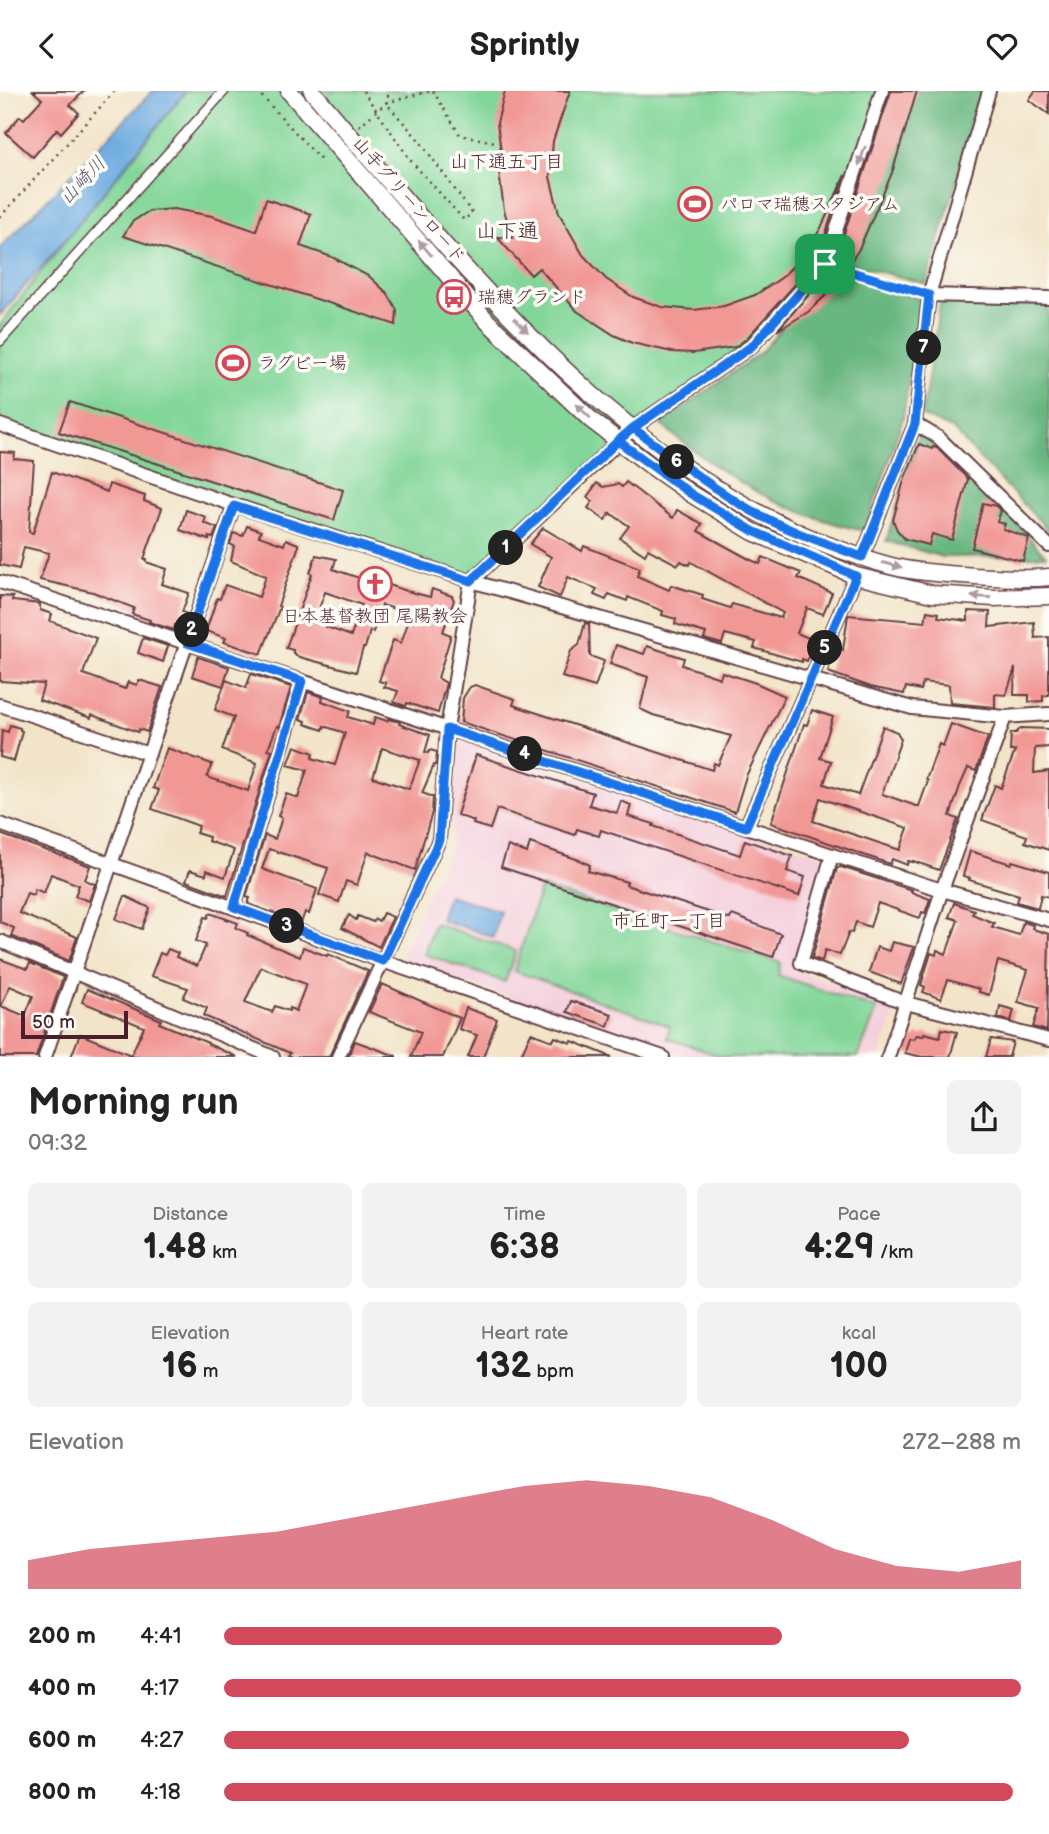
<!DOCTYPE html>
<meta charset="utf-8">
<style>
:root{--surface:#fff;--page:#f2f2f2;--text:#222;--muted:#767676;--accent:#d1495b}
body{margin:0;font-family:"Balsamiq Sans","Klee One",sans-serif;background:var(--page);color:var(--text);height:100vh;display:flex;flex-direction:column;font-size:26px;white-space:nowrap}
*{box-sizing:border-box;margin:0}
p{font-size:23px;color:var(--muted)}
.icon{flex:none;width:38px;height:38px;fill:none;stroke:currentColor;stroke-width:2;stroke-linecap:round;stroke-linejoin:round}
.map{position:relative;height:966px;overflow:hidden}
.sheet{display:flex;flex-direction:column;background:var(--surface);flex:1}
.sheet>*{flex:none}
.scale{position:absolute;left:21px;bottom:18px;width:107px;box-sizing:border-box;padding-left:7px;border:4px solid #4a1f2b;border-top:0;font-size:19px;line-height:24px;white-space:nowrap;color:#4a1f2b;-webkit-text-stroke:5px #fdfcf7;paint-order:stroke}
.pin{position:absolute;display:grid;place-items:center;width:60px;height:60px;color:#fff;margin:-30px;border-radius:14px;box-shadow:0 4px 10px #0006}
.km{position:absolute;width:35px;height:35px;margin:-18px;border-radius:50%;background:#222;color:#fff;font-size:19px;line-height:35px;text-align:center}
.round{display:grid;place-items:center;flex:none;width:74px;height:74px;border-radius:10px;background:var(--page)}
.summary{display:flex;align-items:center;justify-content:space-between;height:119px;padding:0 28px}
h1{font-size:38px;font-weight:700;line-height:52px}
.metrics{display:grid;grid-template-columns:repeat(3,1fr);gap:10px;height:119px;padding:7px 28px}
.metrics div{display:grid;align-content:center;border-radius:10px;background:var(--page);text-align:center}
.metrics b{font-size:35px;font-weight:700}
.metrics small{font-size:19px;font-weight:400}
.metrics p{font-size:19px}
.chart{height:196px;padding:14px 28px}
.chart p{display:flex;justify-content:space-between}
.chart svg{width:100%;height:126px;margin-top:7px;fill:var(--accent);opacity:.7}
ul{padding:0 28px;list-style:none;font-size:23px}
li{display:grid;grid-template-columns:112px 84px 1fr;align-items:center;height:52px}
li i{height:18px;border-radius:9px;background:var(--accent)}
header{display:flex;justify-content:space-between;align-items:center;height:91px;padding:0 28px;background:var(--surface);font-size:32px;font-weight:700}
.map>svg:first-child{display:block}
</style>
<header><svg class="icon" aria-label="back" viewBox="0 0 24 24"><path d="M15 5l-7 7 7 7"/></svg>Sprintly<svg class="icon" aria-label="heart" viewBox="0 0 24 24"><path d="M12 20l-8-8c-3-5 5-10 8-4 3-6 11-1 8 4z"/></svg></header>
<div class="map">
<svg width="1049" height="966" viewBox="0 0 1049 966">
<rect width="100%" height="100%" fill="#fdfcf7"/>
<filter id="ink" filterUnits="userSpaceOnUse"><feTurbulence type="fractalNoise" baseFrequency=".0143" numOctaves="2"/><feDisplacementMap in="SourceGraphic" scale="14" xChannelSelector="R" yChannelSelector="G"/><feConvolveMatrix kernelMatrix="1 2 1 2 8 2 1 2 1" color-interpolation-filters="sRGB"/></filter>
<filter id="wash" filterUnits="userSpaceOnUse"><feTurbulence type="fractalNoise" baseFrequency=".00686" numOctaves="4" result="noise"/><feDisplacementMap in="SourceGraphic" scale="28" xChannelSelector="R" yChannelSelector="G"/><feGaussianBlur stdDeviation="1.57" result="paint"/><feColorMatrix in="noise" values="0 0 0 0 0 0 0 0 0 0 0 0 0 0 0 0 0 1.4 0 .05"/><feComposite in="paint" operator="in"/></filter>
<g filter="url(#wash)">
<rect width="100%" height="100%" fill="#f2e4c8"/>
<polygon fill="#f4cfdc" points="464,651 820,764 825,772 791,878 890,911 896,920 879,966 688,966 408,872 402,864 451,754 459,655"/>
<g fill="#82d698" stroke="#667a62" stroke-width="2">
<polygon points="186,0 882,0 825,173 752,255 633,337 471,490 0,334 0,234 71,142"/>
<polygon points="541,796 781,872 778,884 877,918 858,966 723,966 667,947 670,935 514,880"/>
<polygon points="434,832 516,860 505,891 424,863"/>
</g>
<g fill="#69b780" stroke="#5a6b56" stroke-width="2">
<polygon points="884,0 983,0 926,193 834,168"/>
<path d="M831 181 922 208 903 327 865 440C781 422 726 387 660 333L761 261Z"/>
<polygon points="1049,211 1049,440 952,338 922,325 940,212"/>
<polygon points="920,341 943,352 1046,465 943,466 886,450"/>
</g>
<g fill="#6eabe0" stroke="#5c6586" stroke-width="2">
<polygon points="153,0 186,0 71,142 0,224 0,157"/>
<polygon points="448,804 500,820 493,846 440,828"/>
</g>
<g id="blocks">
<g fill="#f19895" fill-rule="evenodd">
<polygon points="33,0 84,0 70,14 79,22 61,42 57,38 33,66 6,42 20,25 24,28 42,8"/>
<polygon points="505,0 570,0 553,50 550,86 559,122 583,164 606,188 633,206 662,216 694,219 724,215 755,204 781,187 804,164 821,137 845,84 817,169 746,248 735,256 694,262 672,261 632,252 614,244 577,220 539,177 531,184 497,146 513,147 504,119 497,66 502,67 497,32"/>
<polygon points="891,0 917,0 892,82 859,158 838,190 824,206 808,221 777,240 833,176"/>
<polygon points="1035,0 1049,0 1049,23 1029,9"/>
<polygon points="266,108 311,123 300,155 332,166 370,186 387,202 397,219 396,234 123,145 132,131 149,120 174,118 212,125 256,140"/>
<polygon points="70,311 343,399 334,429 59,341"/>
<polygon points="919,353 932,358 933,356 937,357 968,388 952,449 932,443 929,454 905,448 897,439 893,429 904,389"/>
<polygon points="0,361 15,362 14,368 34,370 29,441 33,442 52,381 107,401 109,393 145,405 144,410 162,417 144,468 147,468 146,471 167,478 162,493 189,502 182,521 187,523 182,536 175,534 174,539 149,531 150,529 132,523 134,517 93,501 40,489 49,462 24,456 19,478 0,474"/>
<polygon points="626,391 673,427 677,419 702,433 698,440 749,468 760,473 763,466 801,482 798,487 832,502 823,523 807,517 797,542 813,549 807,570 802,568 802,571 771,562 754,557 756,551 725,543 722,553 704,548 706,542 675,533 676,528 662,524 663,520 628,506 627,510 609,503 606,509 594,504 597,498 568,486 560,506 538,496 551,466 530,453 543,437 582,460 584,455 640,477 637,485 669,499 671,494 703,504 702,508 730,517 732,513 781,527 783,522 691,471 689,474 681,470 678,474 648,458 645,464 620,447 629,435 610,422 605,429 588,417 593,410 587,406 597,392 603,396 618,393 622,396"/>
<polygon points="983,412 996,415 1001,420 997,431 1005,433 1003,438 1029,447 1023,470 972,457"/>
<polygon points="186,419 206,426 204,432 217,437 213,447 209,446 209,449 180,439"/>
<polygon points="247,435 261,440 259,445 284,454 286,448 298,453 298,457 278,515 280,516 261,563 224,551 226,547 206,540 217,507 220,508 225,494 259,506 266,485 231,470 234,455 230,453 233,442 243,445"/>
<path d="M316 464 336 468 333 478 359 487 361 482 370 486 372 477 386 482 383 492 407 500 430 506 432 498 452 505 454 509 443 541 451 544 438 587 446 592 438 622 407 612 406 615 394 611 398 600 384 596 386 592 379 590 393 549 401 552 411 523 382 514 373 541 370 540 365 557H363L356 581 299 566 293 562V559L286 557 312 483 310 482ZM325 501 362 514 351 545 326 536 328 530 316 526Z"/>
<polygon points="0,505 13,506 12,510 40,513 40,519 52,523 50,530 96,547 83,583 125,598 128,591 137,594 139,589 162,596 147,641 139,638 138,641 92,624 91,627 39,609 44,593 0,590"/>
<polygon points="927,520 939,522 938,526 968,530 968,520 990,521 989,536 1034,531 1035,547 1049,546 1049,604 1043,605 1043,610 1029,611 1029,604 1014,604 1015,577 1006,604 995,603 995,616 950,612 949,594 923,591 921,599 906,596 904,603 871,596 828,581 835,556 843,559 848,524 925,531"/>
<polygon points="585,532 589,533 590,565 604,570 595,596 562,586 571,560 579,554"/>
<polygon points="143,547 168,555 163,571 138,562"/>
<polygon points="616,554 644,563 647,555 684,567 682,574 720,587 722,581 756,592 785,605 746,685 735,721 461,631 463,607 470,596 475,594 515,608 513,614 712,679 714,672 718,674 731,645 653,624 640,618 648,586 610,573"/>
<polygon points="198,566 229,576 223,595 192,585"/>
<polygon points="251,583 291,596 279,636 277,635 268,658 272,659 227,805 186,790 190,779 206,784 207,779 225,786 234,759 208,750 209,746 196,742 199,735 152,718 159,699 153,697 167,657 212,673 207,686 248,700 257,672 222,659 234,626 215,619 226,589 246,597"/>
<path d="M308 601 323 606 322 610 350 620 348 626 373 634 375 626 387 630 388 628 400 631 399 633 404 635 430 644 425 661 428 662 430 659 437 661 436 674H434L422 702 433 706 432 721 415 779 368 761 357 794 346 790 339 811 319 804 328 777 269 758 262 778 317 798 309 823 305 821 301 832 248 813 250 807 246 806 265 744 275 748 282 727 278 725 286 703 298 707 307 679 288 674 295 655 314 662 312 667 335 674 345 642 324 635 323 639 305 633 306 630 300 628ZM382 657 420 669 409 698 373 686Z"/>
<path d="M812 619 833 626 820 667 831 670 824 693 858 704 883 635 897 641 901 648 882 703 916 715H919L928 690 926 689 939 653 943 655 951 633 988 646 976 680 968 677 960 695 950 725 958 728 939 779 913 770V771L908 770 907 774 892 768 890 773 771 732 804 633 807 634ZM820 707 908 737 900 759 813 730Z"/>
<polygon points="10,634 20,637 20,639 22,640 14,670 0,666 2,639 8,641"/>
<polygon points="1021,637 1049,638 1049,656 1035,657 1034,682 1049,680 1049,759 1025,751 1027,745 982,729 995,694 1001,697 1015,660 1010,660 1011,642 1016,642"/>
<polygon points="476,664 593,702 589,714 617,722 621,710 631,714 628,725 654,733 653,735 740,764 745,749 792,765 787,780 805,786 799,805 601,739 599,745 577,738 575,744 497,718 490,738 473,733 474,730 457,724"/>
<polygon points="0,743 90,775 85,789 95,793 89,810 75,805 79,794 51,783 44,802 35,798 33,804 27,802 19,822 77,846 69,870 11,845 14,837 0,831"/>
<polygon points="530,752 579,769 590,774 588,780 627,791 626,794 730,828 732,824 781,843 773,866 501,776 508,755 527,762"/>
<polygon points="970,760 1011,773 1012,770 1049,781 1049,806 1041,804 1038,817 1017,811 1019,804 969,789 970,787 963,785"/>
<polygon points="841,776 912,799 911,801 930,808 925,822 922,821 920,827 878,812 870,836 856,831 852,842 849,841 840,864 825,859 822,870 812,867 837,777"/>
<polygon points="125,805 150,817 142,838 116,828"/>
<polygon points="954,812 974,819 972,823 994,832 992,836 1019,844 1023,831 1033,834 1032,837 1036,839 1049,843 1047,940 1033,936 1039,917 1018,911 1028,879 998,870 989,904 979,901 979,898 948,889 941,908 923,901 925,896 921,894 931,862 936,864 937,859 946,863 958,829 949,826"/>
<path d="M210 822 238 832 236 837 248 842 247 844 300 866 303 856 327 865 328 863 368 880 329 966H288L290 962 204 925 207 917 183 907 188 897 151 885 160 862 165 864 168 858 178 862 176 866 197 875 206 854 196 850 205 826 208 827ZM261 876 306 893 296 920 290 917 289 920 275 915 272 921 245 911Z"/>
<polygon points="383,822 393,826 379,856 342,837 349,824 356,829 358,825 373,831 375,828 379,830"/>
<polygon points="892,851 914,856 901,893 869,881 877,856 889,860"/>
<path d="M0 868 27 878 30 872 63 886 36 966H0ZM10 895 33 905 25 925 1 915Z"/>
<polygon points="382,893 460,927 443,966 411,966 421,941 369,921"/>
<polygon points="87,898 161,929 159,932 208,952 208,953 237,966 71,966 80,943 131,964 144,936 82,911"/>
<polygon points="571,910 612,923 608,935 567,921"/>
<polygon points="1000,915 1014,919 1011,930 998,927"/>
<polygon points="466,917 497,928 483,966 468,966 477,944 459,938"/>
<polygon points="942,938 957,941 950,966 922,966 905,962 909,947 913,948 917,944 923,945 924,942 940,946"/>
<polygon points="531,942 553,950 555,946 571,952 572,950 612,966 520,966"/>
<polygon points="991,948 1013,951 1009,966 986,966"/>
<polygon points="355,950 396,965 396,966 348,966"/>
</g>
</g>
</g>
<g filter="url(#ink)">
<use href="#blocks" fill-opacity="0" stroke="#633d43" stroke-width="2"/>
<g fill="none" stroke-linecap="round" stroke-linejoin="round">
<g stroke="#633d43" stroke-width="12">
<polyline id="pedestrian" points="0,250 224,0"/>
</g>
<g stroke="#633d43" stroke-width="16">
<g id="minor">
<polyline points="929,204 1049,207"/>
<polyline points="915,333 939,347 1049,455"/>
<polyline points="0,334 234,414 471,490 912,617 1005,626 1049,623"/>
<polyline points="862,466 915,333 929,204 989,0"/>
<polyline points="0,491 832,764 942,799 1049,829"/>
<polyline points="0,614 149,663"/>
<polyline points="0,733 382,870 663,966"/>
<polyline points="746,736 856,485"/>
<polyline points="832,764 801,872 906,912 1049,949"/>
<polyline points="234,816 302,590"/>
<polyline points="0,850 273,966"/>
<polyline points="45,966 234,414"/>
<polyline points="338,966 439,749 447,638 471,490 633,337 752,255 825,173 882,0"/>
<polyline points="888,966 942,799 1005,626"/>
</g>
</g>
<g stroke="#633d43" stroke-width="19">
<g id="tertiary">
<polyline points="289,0 488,231 591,329 651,375 691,403 753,441 856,485 932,503 994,507 1049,505"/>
<path d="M312 0C472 187 644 408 891 475 918 482 948 483 975 485 1000 486 1025 489 1049 486"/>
</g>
</g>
<g stroke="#633d43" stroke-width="2.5" stroke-dasharray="2 5" stroke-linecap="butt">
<polyline points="257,0 319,67 325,65"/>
<polyline points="363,0 411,70 464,129 472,122 419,49 386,12 430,0"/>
<polyline points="433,0 460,44 500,52"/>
<polyline points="359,35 386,12 389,0"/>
<polyline points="0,126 115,0"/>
<polyline points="839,177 916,200"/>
</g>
<use href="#pedestrian" stroke="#fff" stroke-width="9"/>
<use href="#minor" stroke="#fff" stroke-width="12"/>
<use href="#tertiary" stroke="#fff" stroke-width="16"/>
</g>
<defs><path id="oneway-solid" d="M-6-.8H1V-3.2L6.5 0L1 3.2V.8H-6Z" transform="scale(1.75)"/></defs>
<g fill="#ae9aa0">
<use href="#oneway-solid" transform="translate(862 65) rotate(109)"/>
<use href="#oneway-solid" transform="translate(425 157) rotate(-130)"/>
<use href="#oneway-solid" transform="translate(521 234) rotate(46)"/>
<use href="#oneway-solid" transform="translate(583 320) rotate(-137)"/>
<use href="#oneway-solid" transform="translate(892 474) rotate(14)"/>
<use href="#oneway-solid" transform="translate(981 506) rotate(-176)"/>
</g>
</g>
<g fill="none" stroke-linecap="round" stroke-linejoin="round" filter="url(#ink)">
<g stroke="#fff" stroke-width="14">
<path id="route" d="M825 173 752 255 633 337 618 350 471 490 234 415 187 552 302 590 234 816 383 870 439 749 447 638 746 736 856 485 753 440 691 403 618 350 633 337C672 366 710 396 752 420 786 439 825 452 862 466L915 333 929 204 825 173"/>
</g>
<use href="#route" stroke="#1a73e8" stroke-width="9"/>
</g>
<defs>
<g id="stadium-ring" transform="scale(1.75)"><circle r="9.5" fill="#fdfcf7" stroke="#d1495b" stroke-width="1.5"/><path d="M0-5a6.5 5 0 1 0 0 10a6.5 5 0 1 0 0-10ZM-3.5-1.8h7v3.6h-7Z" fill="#d1495b"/></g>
<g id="bus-ring" transform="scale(1.75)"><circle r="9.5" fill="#fdfcf7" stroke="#d1495b" stroke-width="1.5"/><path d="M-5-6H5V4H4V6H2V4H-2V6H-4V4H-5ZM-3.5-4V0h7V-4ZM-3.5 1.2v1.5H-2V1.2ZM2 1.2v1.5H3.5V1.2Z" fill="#d1495b"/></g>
<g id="church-ring" transform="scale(1.75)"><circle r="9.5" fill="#fdfcf7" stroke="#d1495b" stroke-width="1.5"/><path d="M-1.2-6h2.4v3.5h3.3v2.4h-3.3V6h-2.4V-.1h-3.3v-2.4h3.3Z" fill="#d1495b"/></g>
</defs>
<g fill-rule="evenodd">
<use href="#stadium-ring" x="695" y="113"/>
<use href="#bus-ring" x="454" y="206"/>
<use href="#stadium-ring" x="233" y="272"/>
<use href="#church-ring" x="375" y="493"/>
</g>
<g text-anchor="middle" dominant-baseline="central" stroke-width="7" stroke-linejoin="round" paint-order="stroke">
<g font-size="18" fill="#4a1f2b" stroke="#fdfcf7">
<text transform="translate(409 109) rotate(49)">山手グリーンロード</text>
</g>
<g font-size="18" fill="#4a1f2b" stroke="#fdfcf7" text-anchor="start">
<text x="720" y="113">パロマ瑞穂スタジアム</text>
<text x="478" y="206">瑞穂グランド</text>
<text x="258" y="272">ラグビー場</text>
<text x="375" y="525" text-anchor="middle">日本基督教団 尾陽教会</text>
</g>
<g font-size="19" fill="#4a1f2b" stroke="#fdfcf7">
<text x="507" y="71">山下通五丁目</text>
<text x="669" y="830">市丘町一丁目</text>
</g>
<g font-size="19" font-style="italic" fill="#585773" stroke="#fdfcf7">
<text transform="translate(83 90) rotate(-47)">山崎川</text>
</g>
<g font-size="21" fill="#4a1f2b" stroke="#fdfcf7">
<text x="507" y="140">山下通</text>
</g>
</g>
</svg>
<div class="scale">50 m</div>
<div class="pin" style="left:825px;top:173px;background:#1e9e55"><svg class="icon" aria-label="arrive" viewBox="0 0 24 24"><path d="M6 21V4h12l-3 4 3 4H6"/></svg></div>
<b class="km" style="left:506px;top:457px">1</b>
<b class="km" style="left:192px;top:539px">2</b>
<b class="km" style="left:287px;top:835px">3</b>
<b class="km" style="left:525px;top:663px">4</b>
<b class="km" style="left:825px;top:557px">5</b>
<b class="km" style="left:677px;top:371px">6</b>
<b class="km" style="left:924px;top:257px">7</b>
</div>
<section class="sheet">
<div class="summary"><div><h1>Morning run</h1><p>09:32</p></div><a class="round"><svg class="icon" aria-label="share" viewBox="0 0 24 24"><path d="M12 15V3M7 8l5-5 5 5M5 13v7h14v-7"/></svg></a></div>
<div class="metrics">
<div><p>Distance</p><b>1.48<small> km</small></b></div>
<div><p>Time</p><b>6:38</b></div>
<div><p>Pace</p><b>4:29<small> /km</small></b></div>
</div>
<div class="metrics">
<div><p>Elevation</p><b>16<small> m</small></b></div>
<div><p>Heart rate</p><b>132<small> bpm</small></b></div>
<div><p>kcal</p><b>100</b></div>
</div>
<div class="chart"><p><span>Elevation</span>272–288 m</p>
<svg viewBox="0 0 160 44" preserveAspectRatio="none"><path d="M0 44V34L10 30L20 28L30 26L40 24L50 20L60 16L70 12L80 8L90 6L100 8L110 12L120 20L130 30L140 36L150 38L160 34V44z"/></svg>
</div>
<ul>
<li><b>200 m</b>4:41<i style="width:70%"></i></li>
<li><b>400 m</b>4:17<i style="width:100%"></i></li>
<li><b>600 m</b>4:27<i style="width:86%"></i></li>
<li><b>800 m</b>4:18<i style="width:99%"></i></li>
</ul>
</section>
